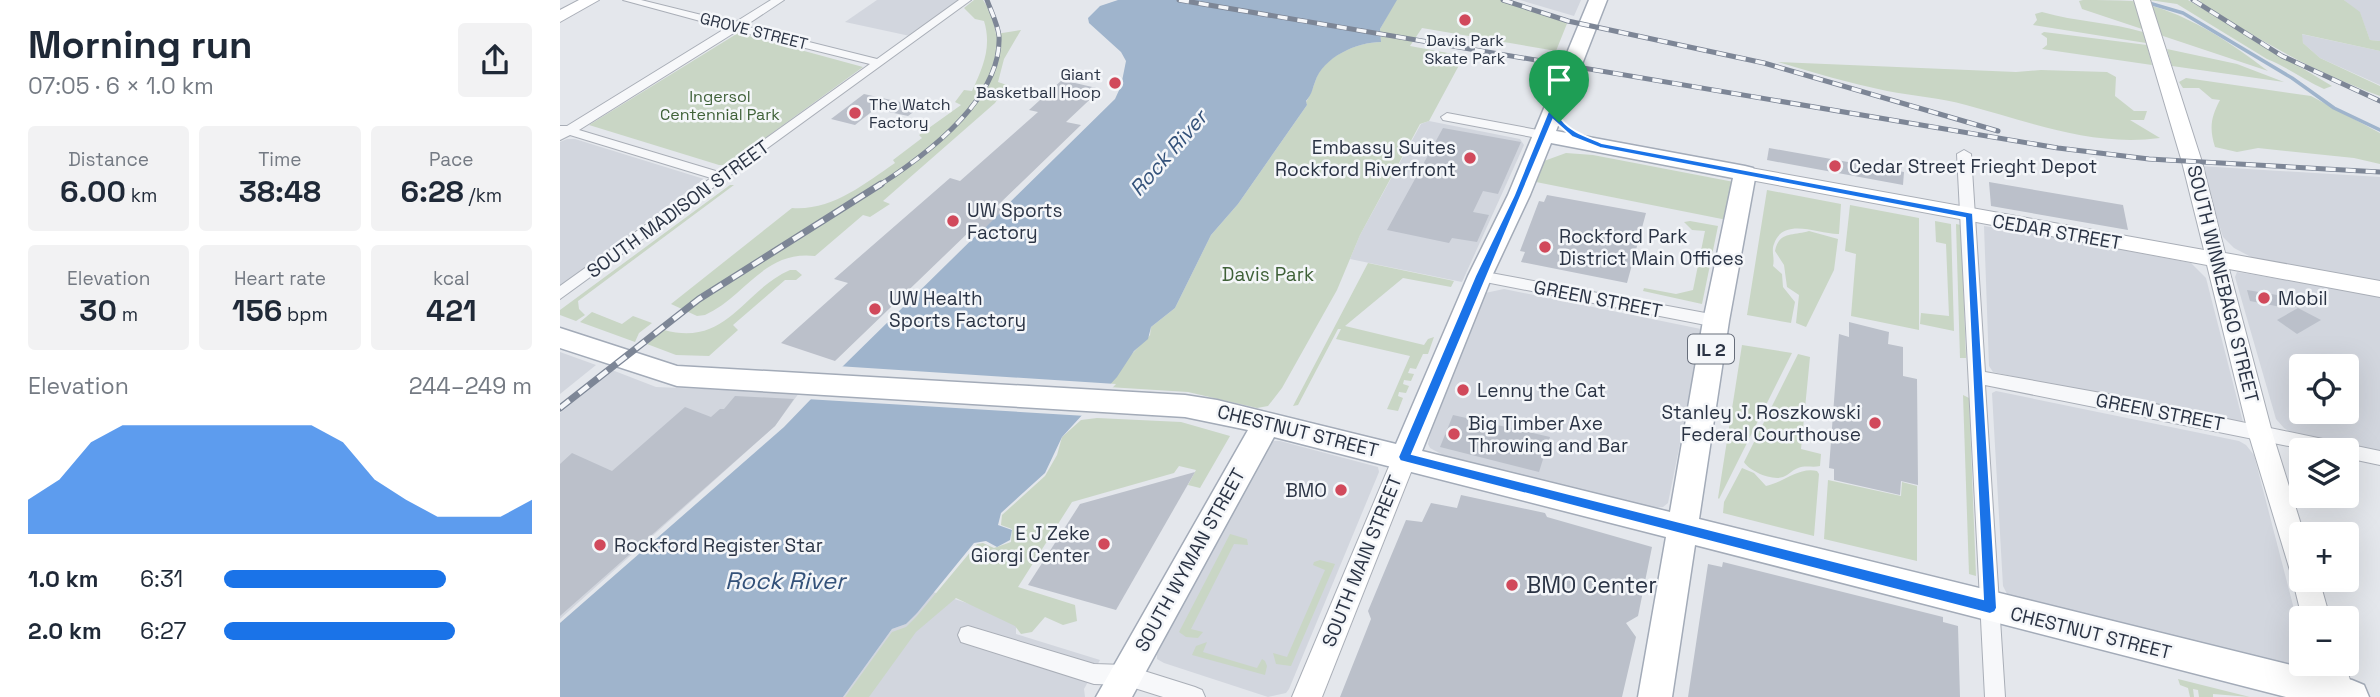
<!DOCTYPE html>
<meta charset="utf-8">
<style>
:root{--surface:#fff;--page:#f2f2f3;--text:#1f2937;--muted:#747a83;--accent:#1a73e8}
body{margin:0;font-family:"Space Grotesk",sans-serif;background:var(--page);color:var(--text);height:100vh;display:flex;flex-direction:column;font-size:26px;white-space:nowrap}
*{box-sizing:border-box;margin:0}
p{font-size:23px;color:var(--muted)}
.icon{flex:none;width:38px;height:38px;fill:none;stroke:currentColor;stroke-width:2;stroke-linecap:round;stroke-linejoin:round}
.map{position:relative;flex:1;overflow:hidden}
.panel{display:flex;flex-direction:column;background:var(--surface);width:560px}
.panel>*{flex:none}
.fabs{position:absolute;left:1729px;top:354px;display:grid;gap:14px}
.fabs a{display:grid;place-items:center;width:70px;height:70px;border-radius:7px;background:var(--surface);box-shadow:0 7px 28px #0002;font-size:35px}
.pin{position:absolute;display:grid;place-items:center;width:60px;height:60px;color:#fff;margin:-72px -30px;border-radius:50% 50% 50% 0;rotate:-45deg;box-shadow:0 0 7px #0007}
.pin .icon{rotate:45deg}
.round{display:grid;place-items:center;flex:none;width:74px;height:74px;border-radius:7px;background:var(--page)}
.overview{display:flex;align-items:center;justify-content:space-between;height:119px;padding:0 28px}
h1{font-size:38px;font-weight:600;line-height:52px}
.metrics{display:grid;grid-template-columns:repeat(3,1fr);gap:10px;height:119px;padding:7px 28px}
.metrics div{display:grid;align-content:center;border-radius:7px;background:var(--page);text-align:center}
.metrics b{font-size:30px;font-weight:600}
.metrics small{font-size:19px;font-weight:400}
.metrics p{font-size:19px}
.chart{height:196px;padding:14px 28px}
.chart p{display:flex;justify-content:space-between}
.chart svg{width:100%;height:126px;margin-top:7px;fill:var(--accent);opacity:.7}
ul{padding:0 28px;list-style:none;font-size:23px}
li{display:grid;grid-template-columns:112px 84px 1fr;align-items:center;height:52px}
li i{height:18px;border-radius:9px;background:var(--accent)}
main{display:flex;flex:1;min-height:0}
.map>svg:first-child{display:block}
</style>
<main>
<section class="panel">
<div class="overview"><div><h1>Morning run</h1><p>07:05 · 6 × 1.0 km</p></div><a class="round"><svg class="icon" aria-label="share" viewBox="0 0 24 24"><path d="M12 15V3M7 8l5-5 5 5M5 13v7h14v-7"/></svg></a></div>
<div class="metrics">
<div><p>Distance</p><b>6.00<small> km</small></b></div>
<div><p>Time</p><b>38:48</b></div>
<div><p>Pace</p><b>6:28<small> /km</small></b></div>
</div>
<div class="metrics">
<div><p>Elevation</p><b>30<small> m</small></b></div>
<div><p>Heart rate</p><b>156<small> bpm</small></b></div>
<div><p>kcal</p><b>421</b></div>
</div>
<div class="chart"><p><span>Elevation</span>244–249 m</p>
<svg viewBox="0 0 160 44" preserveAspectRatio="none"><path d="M0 44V32L10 25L20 12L30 6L40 6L50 6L60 6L70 6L80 6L90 6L100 12L110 25L120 32L130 38L140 38L150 38L160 32V44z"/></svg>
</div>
<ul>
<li><b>1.0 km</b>6:31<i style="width:72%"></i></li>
<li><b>2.0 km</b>6:27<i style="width:75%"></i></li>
</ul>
</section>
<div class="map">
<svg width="1820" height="697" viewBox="0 0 1820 697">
<rect width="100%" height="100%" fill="#e4e7ec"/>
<g fill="#d2d6de" fill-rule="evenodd">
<polygon points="317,0 400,0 350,36 285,22"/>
<polygon points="960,0 1021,0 1014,16"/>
<polygon points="1784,0 1820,0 1820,41 1810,40 1800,13"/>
<polygon points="1741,34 1820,51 1820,85 1760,58 1743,43"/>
<polygon points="869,121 960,139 964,145 902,282 790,259 800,235 861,124"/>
<polygon points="7,139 15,139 144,179 0,286 0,142"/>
<polygon points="1640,166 1820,177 1820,281 1693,258 1674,248 1663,237"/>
<polygon points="1424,226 1491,236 1631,263 1646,278 1683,422 1680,424 1657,420 1433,372 1429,366"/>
<path d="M1677 272 1820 296V455L1741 439 1724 428 1716 419 1675 277ZM1741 366H1787V411H1741Z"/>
<polygon points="944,289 1141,329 1142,334 1108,503 1103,507 1093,508 883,455 870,448 868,444 870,435 925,293"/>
<polygon points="0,352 36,365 0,394"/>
<polygon points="52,370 96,387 239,393 215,426 0,619 0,413"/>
<polygon points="1436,391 1679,441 1686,445 1694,455 1741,636 1741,663 1748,663 1745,668 1447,594 1443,586 1432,393"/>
<polygon points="714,441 720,441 818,467 819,472 729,689 726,693 708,697 604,663 597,659 597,654 707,445"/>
<polygon points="373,592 456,619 456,634 540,660 524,689 525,697 283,697 332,629 346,624"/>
</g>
<g fill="#c9d6c5">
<path d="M414 0H423L432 14 436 34 461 30 444 59 438 82 447 85 435 103 323 201 330 204 310 217 303 215 255 256C204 250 186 296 145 315L137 316 111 304 232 208C272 211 304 184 335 163L333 160 362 138 359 135 401 105 395 102 404 90 412 91C423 67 432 47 424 21L415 19 404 8Z"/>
<path d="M836 0H943L1008 21 996 51 862 28 850 46 904 56 869 121 860 124 800 235 777 290 722 388 708 406 697 408 628 392 548 387 565 361 590 335 591 327 615 308 651 235 678 204 747 105 746 102C751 94 752 90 755 82 762 57 797 42 821 42L820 29Z"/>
<path d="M1523 0C1539 0 1556 0 1572 1 1625 11 1668 41 1708 71L1522 9 1519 1Z"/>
<path d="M1589 0H1628L1772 86 1764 89C1744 80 1727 67 1707 59L1617 4Z"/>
<path d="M1641 0H1784L1800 12 1810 40 1820 41V51L1742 34 1743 43 1760 58 1820 86V96C1755 72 1697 40 1639 1Z"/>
<path d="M1482 12C1516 22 1550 22 1583 32L1586 43 1473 25 1477 20 1475 14Z"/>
<polygon points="1484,32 1587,45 1592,65 1482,49 1487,45 1487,38 1481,34"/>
<polygon points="178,33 303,67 168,165 159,165 29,125"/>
<polygon points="1607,49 1677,64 1724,82 1612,66"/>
<path d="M1218 62 1456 72 1481 70 1547 72 1556 77 1555 96 1574 111H1587L1584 120H1570L1600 138C1532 147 1470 122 1406 105 1381 98 1353 96 1327 91 1290 83 1254 73 1218 62Z"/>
<path d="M1626 78 1751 96 1820 133V164L1794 158 1698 148 1677 152 1655 147C1649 128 1651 117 1660 100L1652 99 1639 88H1623L1619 82Z"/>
<polygon points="1006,153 1033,155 1174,182 1167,220 976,182 984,161"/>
<polygon points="170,185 174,185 18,301 19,309 25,315 16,321 0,315 0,310"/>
<path d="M1207 190 1281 204 1279 234C1260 235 1223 216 1214 244 1211 251 1215 258 1213 266L1222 274 1223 287 1235 302 1231 323 1187 315Z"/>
<polygon points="1290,205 1359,218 1359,330 1291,316 1296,254 1285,251"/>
<polygon points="1130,221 1158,226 1142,304 1083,291 1084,288 1116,294 1133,290 1145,231 1132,230 1124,222"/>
<polygon points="1375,221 1391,224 1394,331 1360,324 1361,313 1389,316 1386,244 1376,242"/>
<polygon points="1396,224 1401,225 1406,358 1400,358"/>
<path d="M1249 231 1278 239 1274 270 1246 327 1236 323 1239 295 1227 287 1224 265 1215 251C1219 231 1233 236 1249 231Z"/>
<polygon points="808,263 894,281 891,287 843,278 785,326 864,345 868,339 874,337 868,354 863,354 856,369 850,368 848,373 854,374 851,381 844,380 843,384 849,386 846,393 839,392 838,396 843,398 838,411 827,409 850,356 776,339 781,329 778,329 738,405 733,406"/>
<path d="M230 270H236L242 275 236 280H225L173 325 178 330 149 356 116 355 87 344 104 330C168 347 182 291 230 270Z"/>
<polygon points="32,312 62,324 73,316 92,323 79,333 75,342 20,322"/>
<polygon points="1182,345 1232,353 1159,499 1158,498"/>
<path d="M1238 354 1250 357 1241 449 1261 454 1260 466C1253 468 1245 465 1238 468 1232 470 1229 475 1223 477 1212 481 1189 471 1184 462Z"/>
<polygon points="1403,395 1409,398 1416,576 1409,574"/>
<polygon points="537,418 621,422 670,436 640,488 628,485 636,470 619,466 614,473 512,502 458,587 515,605 517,621 503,625 485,617 472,632 461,634 455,626 396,598 356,632 309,697 285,697 332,632 346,627 357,616 417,544 423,543 434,548 451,542 452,529 441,525 442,515 485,476 497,455 502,437 521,420"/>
<path d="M1182 468 1194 473 1206 486C1225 482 1238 467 1257 471L1259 474 1254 536 1163 513 1164 502Z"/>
<polygon points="1268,480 1341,496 1342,482 1357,486 1357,561 1264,539"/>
<polygon points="670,534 687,539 688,545 674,544 631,629 643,632 638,638 626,637 619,632"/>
<polygon points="760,560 775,564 731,666 716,664 713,653 727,657 765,570 753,565 754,562"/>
<polygon points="647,642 643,652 697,668 702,659 705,661 707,666 705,675 632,655 636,646"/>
<polygon points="1618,679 1690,697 1653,694 1653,697 1639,697 1638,690 1633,689 1634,697 1630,697 1628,688 1620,685"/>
</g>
<path fill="#9fb4cc" d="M558 0H837L820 29 821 42C797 42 763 57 755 82 752 90 752 94 746 101L747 105 678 204 651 235 615 308 591 327 588 339 574 351 557 377 502 437 485 473 441 513 438 525 452 530 450 540 437 547 426 541 414 543 357 613 346 624 332 629 283 697H0V623L224 427 280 369 555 99 561 86 566 61 561 52 529 23 528 18 540 6Z"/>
<polygon fill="#e4e7ec" points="277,366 556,384 526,416 246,399"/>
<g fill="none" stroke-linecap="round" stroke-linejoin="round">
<polyline stroke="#9fb4cc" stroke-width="3.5" points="1579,0 1623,13 1732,78 1774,108 1820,130"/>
</g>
<g fill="#bbc0ca">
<polygon points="502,80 541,89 506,122 521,125 436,207 443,210 420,233 411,230 275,361 221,343 288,283 274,279 390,178 400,181 478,112 469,110"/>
<polygon points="304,94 340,102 360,107 348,116 315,109 295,125 271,119"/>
<polygon points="883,128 961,142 938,194 923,191 913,212 929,215 917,242 892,238 889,243 827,230"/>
<polygon points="1209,148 1344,172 1343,185 1207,160"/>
<polygon points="1429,182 1563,205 1568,230 1431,206"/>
<polygon points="987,195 1086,213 1067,283 961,262 965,252 960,251 979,201 984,202"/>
<polygon points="1687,290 1717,295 1721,307 1690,301"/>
<polygon points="1738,308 1761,320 1737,334 1717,320"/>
<polygon points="1289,322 1329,332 1328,344 1343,347 1343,376 1357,379 1358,485 1341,481 1340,495 1274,480 1274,469 1269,468 1279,334 1289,337"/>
<polygon points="175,396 234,399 215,426 0,616 0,464 12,453 52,471 125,407 151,417 160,409 164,409"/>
<polygon points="893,415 990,437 979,472 880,447"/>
<polygon points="635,472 556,610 468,585 520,504"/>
<polygon points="901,495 985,513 987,517 1092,547 1078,616 1066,623 1076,637 1062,697 780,697 811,619 808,611 846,520 862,522 871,503 897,508"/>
<polygon points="1163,562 1383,617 1383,622 1398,626 1400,697 1128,697 1148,564 1162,567"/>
</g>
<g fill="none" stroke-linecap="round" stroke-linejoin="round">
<g stroke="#a9aeb7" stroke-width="2">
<g id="street">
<path d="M63 0H81L174 23 211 0H224L185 26 317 59 399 0H411L0 299V286L151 178 10 135 0 140V126H7L166 28ZM177 31 310 64 159 172 19 130Z"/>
<polygon points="887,113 983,131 989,135 983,139 883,120 881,117"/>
<polygon points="1404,150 1411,154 1425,372 1552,395 1820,451 1820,465 1787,458 1787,450 1748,450 1425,385 1445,697 1425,697 1397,154"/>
<polygon points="920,271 1156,315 1164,321 1156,327 915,280 913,276 915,272"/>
<polygon points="408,626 534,664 565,665 635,687 642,690 645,697 603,697 565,685 534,684 401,642 398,635 401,628"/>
</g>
</g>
<g stroke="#a9aeb7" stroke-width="2">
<g id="secondary">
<polygon points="19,0 39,0 0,22 0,10"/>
<polygon points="1574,0 1590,0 1642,162 1665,253 1820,281 1820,297 1669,269 1712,432 1744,534 1741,534 1741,579 1759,579 1770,618 1742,618 1732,577 1688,432 1647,265 1185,179 1178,177 1175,173 1178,169 1185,167 1644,250 1622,162"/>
<polygon points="845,447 854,450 857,457 762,697 732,697 833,457 836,450"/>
<polygon points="1756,663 1785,663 1795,697 1765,697"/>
</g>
</g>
<g stroke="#a3abb8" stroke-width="3">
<path id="primary" d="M1029 0H1047L996 131 1185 166 1193 168 1196 173 1169 321 1139 519 1792 680 1804 685 1809 697H1726L1135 545 1112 697H1078L1106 537 714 437 572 697H536L688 430 625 417 117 386 0 348V328L117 366 625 395 657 400 836 444 908 276 948 195ZM991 143 1173 178 1143 321 1110 512 862 451 932 276 970 195Z"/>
</g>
<use href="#street" fill="#f7f8fa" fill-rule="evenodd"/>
<use href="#secondary" fill="#fff" fill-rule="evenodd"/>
<use href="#primary" fill="#fff" fill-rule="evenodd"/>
<g stroke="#7d8696" stroke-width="5">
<g id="rail-far1">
<polyline points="619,0 1498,148 1589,159 1820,172"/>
<polyline points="943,0 1008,21 1204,63 1438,131"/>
<polyline points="1633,0 1722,56 1820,101"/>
<path d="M318 186C366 155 442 99 439 36 438 25 431 11 427 0"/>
</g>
</g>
<g stroke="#7d8696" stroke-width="7">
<polyline id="rail" points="0,408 139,299 321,184"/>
</g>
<use href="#rail-far1" stroke="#f4f6f9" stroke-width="3.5" stroke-dasharray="10" stroke-linecap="butt"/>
<use href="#rail" stroke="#f4f6f9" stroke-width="4.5" stroke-dasharray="12" stroke-linecap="butt"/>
</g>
<path fill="#1a73e8" stroke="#fff" stroke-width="2" fill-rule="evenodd" d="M993 107C1000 111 998 114 1002 120 1011 132 1029 137 1042 143L1413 213 1437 608 1435 612 1430 614 840 461 838 457 915 276 954 195 989 109ZM993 120 1012 137 1040 148 1405 218 1423 599 852 454Z"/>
<g fill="#d1495b" stroke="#f4f6f9" stroke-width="2.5">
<circle cx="905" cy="20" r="7"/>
<circle cx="555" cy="83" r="7"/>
<circle cx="295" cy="113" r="7"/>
<circle cx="910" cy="158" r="7"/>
<circle cx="1275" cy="166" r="7"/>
<circle cx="393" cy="221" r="7"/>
<circle cx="985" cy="247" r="7"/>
<circle cx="1704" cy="298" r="7"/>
<circle cx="315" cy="309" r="7"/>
<circle cx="903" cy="390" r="7"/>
<circle cx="1315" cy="423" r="7"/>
<circle cx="894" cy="434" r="7"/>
<circle cx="781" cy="490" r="7"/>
<circle cx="544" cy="544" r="7"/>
<circle cx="40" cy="545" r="7"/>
<circle cx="952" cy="585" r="7"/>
</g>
<g text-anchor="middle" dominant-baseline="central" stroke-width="5" stroke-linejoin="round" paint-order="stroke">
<g font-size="16" fill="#2b3445" stroke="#f4f6f9">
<text transform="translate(194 31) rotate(14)">GROVE STREET</text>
</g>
<g font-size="16" fill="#2b3445" stroke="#f4f6f9">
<text x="905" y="40">Davis Park<tspan x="905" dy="18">Skate Park</tspan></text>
<text x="541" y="74" text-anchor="end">Giant<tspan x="541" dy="18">Basketball Hoop</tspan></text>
<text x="309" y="104" text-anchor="start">The Watch<tspan x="309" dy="18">Factory</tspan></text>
</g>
<g font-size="16" fill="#3f6138" stroke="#f4f6f9">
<text x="160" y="96">Ingersol<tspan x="160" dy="18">Centennial Park</tspan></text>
</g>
<rect fill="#f4f6f9" stroke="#676e7b" stroke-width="2" x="1128" y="334.5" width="46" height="29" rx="5"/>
<g font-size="18" font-weight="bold" fill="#2b3445">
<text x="1151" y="349">IL 2</text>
</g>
<g font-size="19" fill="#2b3445" stroke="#f4f6f9" text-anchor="start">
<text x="896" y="147" text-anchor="end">Embassy Suites<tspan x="896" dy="22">Rockford Riverfront</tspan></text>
<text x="1289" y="166">Cedar Street Frieght Depot</text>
<text x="407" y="210">UW Sports<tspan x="407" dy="22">Factory</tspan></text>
<text x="999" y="236">Rockford Park<tspan x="999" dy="22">District Main Offices</tspan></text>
<text x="329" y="298">UW Health<tspan x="329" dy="22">Sports Factory</tspan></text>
<text x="1718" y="298">Mobil</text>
<text x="917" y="390">Lenny the Cat</text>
<text x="1301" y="412" text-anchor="end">Stanley J. Roszkowski<tspan x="1301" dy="22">Federal Courthouse</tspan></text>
<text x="908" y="423">Big Timber Axe<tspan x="908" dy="22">Throwing and Bar</tspan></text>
<text x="767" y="490" text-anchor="end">BMO</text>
<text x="530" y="533" text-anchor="end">E J Zeke<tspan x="530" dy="22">Giorgi Center</tspan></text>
<text x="54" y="545">Rockford Register Star</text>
</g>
<g font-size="19" fill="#2b3445" stroke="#f4f6f9">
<text transform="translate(118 209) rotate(-36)">SOUTH MADISON STREET</text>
<text transform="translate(1497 232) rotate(10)">CEDAR STREET</text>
<text transform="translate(1663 284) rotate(76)">SOUTH WINNEBAGO STREET</text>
<text transform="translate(1038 299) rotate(11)">GREEN STREET</text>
<text transform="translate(1600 412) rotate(11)">GREEN STREET</text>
<text transform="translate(738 431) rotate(14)">CHESTNUT STREET</text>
<text transform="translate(630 560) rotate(-61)">SOUTH WYMAN STREET</text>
<text transform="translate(802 561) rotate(-68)">SOUTH MAIN STREET</text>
<text transform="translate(1531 633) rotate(14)">CHESTNUT STREET</text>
</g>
<g font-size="19" fill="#3f6138" stroke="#f4f6f9">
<text x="708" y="274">Davis Park</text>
</g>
<g font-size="21" font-style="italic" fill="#34527a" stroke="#f4f6f9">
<text transform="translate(608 153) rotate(-49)">Rock River</text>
</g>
<g font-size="23" fill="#2b3445" stroke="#f4f6f9" text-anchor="start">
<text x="966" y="585">BMO Center</text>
</g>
<g font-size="24" font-style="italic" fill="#34527a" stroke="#f4f6f9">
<text x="225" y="580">Rock River</text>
</g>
</g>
</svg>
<div class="fabs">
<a><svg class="icon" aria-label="locate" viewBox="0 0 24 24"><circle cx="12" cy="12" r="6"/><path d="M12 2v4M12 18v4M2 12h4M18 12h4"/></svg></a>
<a><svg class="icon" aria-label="layers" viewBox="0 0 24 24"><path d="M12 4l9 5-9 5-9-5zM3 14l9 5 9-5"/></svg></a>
<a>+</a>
<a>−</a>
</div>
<div class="pin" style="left:999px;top:122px;background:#1e9e55"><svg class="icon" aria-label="arrive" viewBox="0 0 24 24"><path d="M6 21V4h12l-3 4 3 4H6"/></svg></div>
</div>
</main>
